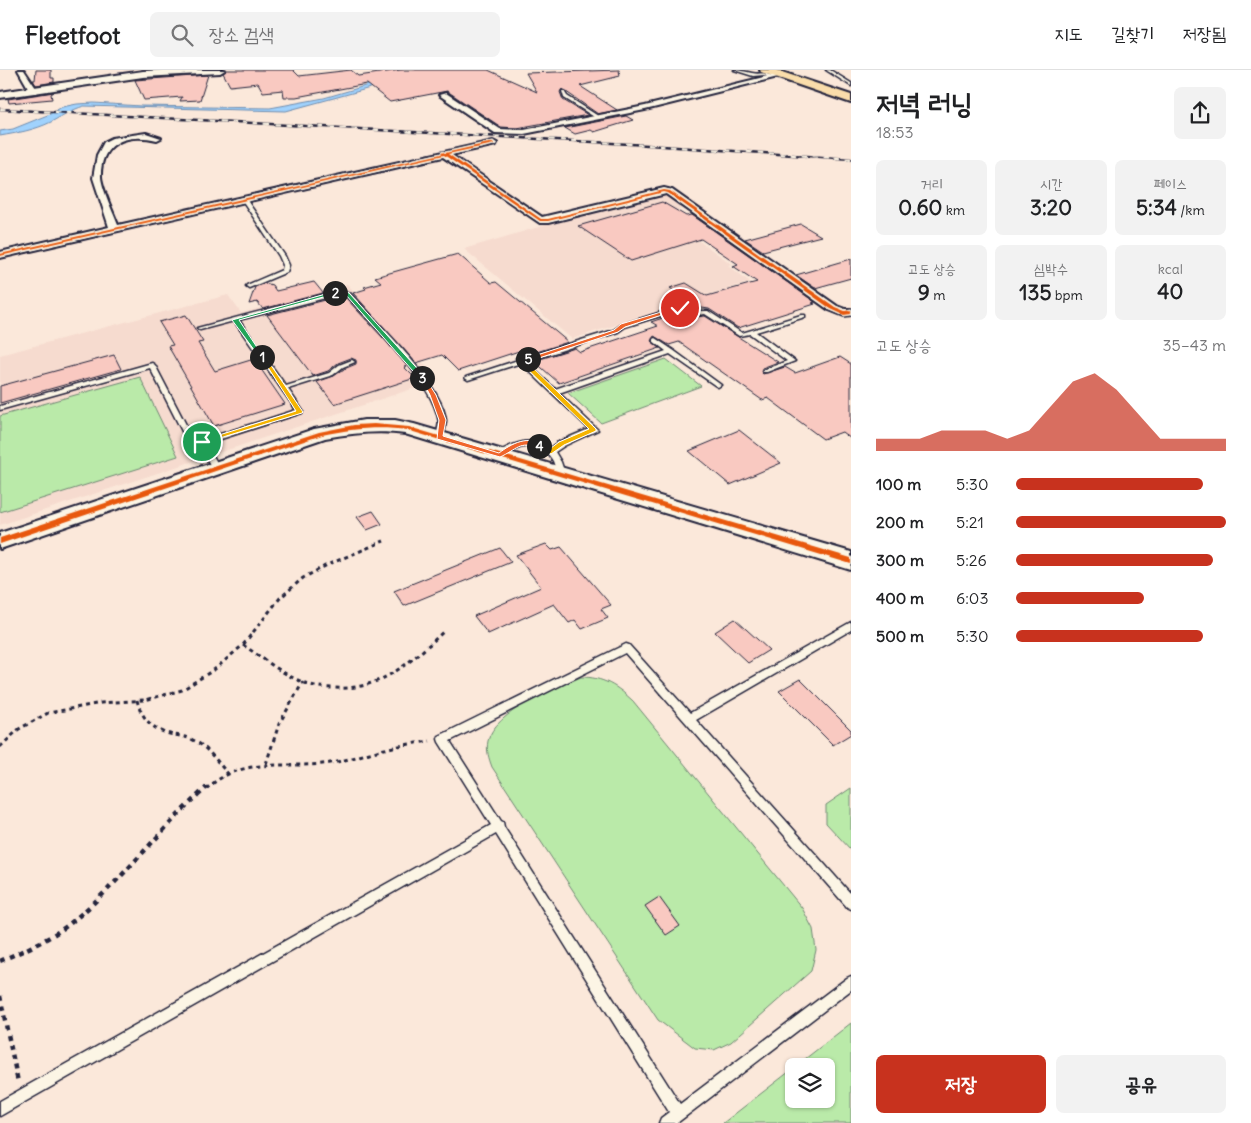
<!DOCTYPE html>
<html lang="ko">
<meta charset="utf-8">
<style>
:root{--surface:#fff;--page:#f2f2f2;--text:#202124;--muted:#757577;--line:#e0e0e0;--accent:#c8321e}
body{margin:0;font-family:Delius,"Poor Story",sans-serif;background:var(--page);color:var(--text);height:100vh;display:flex;flex-direction:column;font-size:19px;white-space:nowrap}
*{box-sizing:border-box;margin:0}
p{font-size:16px;color:var(--muted)}
.icon{flex:none;width:28px;height:28px;fill:none;stroke:currentColor;stroke-width:2;stroke-linecap:round;stroke-linejoin:round}
.map{position:relative;flex:1;overflow:hidden}
.details{display:flex;flex-direction:column;background:var(--surface);width:400px}
.details>*{flex:none}
.controls{position:absolute;left:785px;top:988px;display:grid;gap:10px}
.controls a{display:grid;place-items:center;width:50px;height:50px;border-radius:8px;background:var(--surface);box-shadow:0 1px 4px #0004;font-size:25px}
.pin{position:absolute;display:grid;place-items:center;width:42px;height:42px;color:#fff;margin:-21px;border:2px solid #fff;border-radius:50%;box-shadow:0 1px 5px #0007}
.km{position:absolute;width:25px;height:25px;margin:-12px;border-radius:50%;background:#222;color:#fff;font-size:14px;line-height:25px;text-align:center}
.round{display:grid;place-items:center;flex:none;width:52px;height:52px;border-radius:8px;background:var(--page)}
.summary{display:flex;align-items:center;justify-content:space-between;height:85px;padding:0 25px}
h1{font-size:28px;font-weight:700;line-height:38px}
.figures{display:grid;grid-template-columns:repeat(3,1fr);gap:8px;height:85px;padding:5px 25px}
.figures div{display:grid;align-content:center;border-radius:8px;background:var(--page);text-align:center}
.figures b{font-size:21px;font-weight:700}
.figures small{font-size:14px;font-weight:400}
.figures p{font-size:14px}
.chart{height:140px;padding:10px 25px}
.chart p{display:flex;justify-content:space-between}
.chart svg{width:100%;height:90px;margin-top:5px;fill:var(--accent);opacity:.7}
.cta{display:flex;gap:10px;margin-top:auto;padding:10px 25px}
.cta a{flex:1;height:58px;border-radius:8px;background:var(--accent);color:#fff;font-size:20px;font-weight:700;line-height:58px;text-align:center}
.cta a+a{background:var(--page);color:var(--text)}
ul{padding:0 25px;list-style:none;font-size:16px}
li{display:grid;grid-template-columns:80px 60px 1fr;align-items:center;height:38px}
li i{height:12px;border-radius:6px;background:var(--accent)}
header{display:flex;align-items:center;gap:30px;box-sizing:border-box;height:70px;padding:0 25px;background:var(--surface);border-bottom:1px solid var(--line)}
header strong{font-size:24px}
nav{display:flex;gap:28px;margin-inline-start:auto;font-size:18px}
.search{width:350px;height:45px;background:var(--page);display:flex;align-items:center;gap:12px;box-sizing:border-box;padding:0 18px;border-radius:8px;color:var(--muted);font-size:19px}
main{display:flex;flex:1;min-height:0}
.map>svg:first-child{display:block}
</style>
<header>
<strong>Fleetfoot</strong>
<div class="search"><svg class="icon" aria-label="search" viewBox="0 0 24 24"><circle cx="10" cy="10" r="6"/><path d="M15 15l6 6"/></svg>장소 검색</div>
<nav><a>지도</a><a>길찾기</a><a>저장됨</a></nav>
</header>
<main>
<div class="map">
<svg width="851" height="1053" viewBox="0 0 851 1053">
<rect width="100%" height="100%" fill="#fbe8da"/>
<filter id="ink" filterUnits="userSpaceOnUse"><feTurbulence type="fractalNoise" baseFrequency=".02" numOctaves="2"/><feDisplacementMap in="SourceGraphic" scale="10" xChannelSelector="R" yChannelSelector="G"/><feConvolveMatrix kernelMatrix="1 2 1 2 8 2 1 2 1" color-interpolation-filters="sRGB"/></filter>
<g filter="url(#ink)">
<g fill="#f6dbcf">
<polygon points="666,123 686,137 663,146 732,194 728,195 750,212 572,269 464,179 549,154"/>
<polygon points="347,214 439,310 0,455 0,285 228,225 241,243"/>
</g>
<g fill="#baeaa9" stroke="#6e8672">
<polygon points="666,289 701,316 601,353 568,323"/>
<polygon points="140,307 178,386 0,442 0,346"/>
<path d="M581 607C603 607 617 616 633 631L802 838 813 859 816 880 811 901 731 972 714 980 695 978 658 950 492 697C489 689 486 680 488 671 494 642 555 618 581 607Z"/>
<polygon points="851,718 851,780 826,753 826,735"/>
<polygon points="851,953 851,1053 723,1053 794,998 794,1029 826,1029 826,996 796,996"/>
</g>
<path fill="#a0d2fd" stroke="#6e8caf" d="M382 11H396L286 41 84 36C71 40 62 46 51 52 35 60 17 63 0 66V61L13 59 50 44 62 37 77 34 94 33 141 36 270 38 324 28Z"/>
<g fill="#f9c9c1" stroke="#22223b">
<polygon points="36,0 51,0 51,8 54,8 54,12 36,15 33,10 35,10"/>
<polygon points="227,0 293,0 299,6 351,0 358,6 401,0 488,0 537,22 526,3 619,0 620,6 580,16 617,40 598,44 562,19 560,22 563,30 588,45 517,58 501,57 447,21 390,32 367,14 296,27 284,27 283,20 263,22 258,13 230,16 223,3"/>
<polygon points="208,5 200,30 180,31 182,27 144,30 135,10"/>
<polygon points="54,22 51,24 52,29 9,33 8,29"/>
<polygon points="626,46 633,50 594,62 591,60 575,64 565,58"/>
<polygon points="662,132 686,146 692,145 815,232 812,233 815,234 738,258 709,239 688,236 693,233 670,218 686,213 707,226 757,212 733,196 738,194 701,169 631,191 578,156"/>
<polygon points="801,154 821,166 763,181 745,169"/>
<polygon points="458,184 491,213 496,212 568,272 527,285 522,280 458,301 442,285 416,293 353,223 366,219 364,217 381,212 375,207"/>
<polygon points="851,189 851,208 815,218 796,205"/>
<polygon points="314,212 323,223 263,239 257,232 249,234 255,217 265,213 272,215 276,221"/>
<polygon points="341,226 345,227 383,268 407,296 404,297 415,308 334,334 317,312 334,306 344,299 356,294 356,290 351,288 338,293 328,301 313,306 267,245"/>
<polygon points="680,242 696,247 705,246 778,292 762,298 761,302 763,304 785,297 795,303 840,287 851,294 851,369 842,362 823,369 768,328 762,330 679,272 669,275 654,266 651,271 660,278 559,313 534,291 575,278 580,282 658,256 651,252"/>
<polygon points="186,245 203,272 198,273 215,301 254,289 285,334 214,356 168,276 173,275 159,252"/>
<polygon points="114,285 121,299 0,333 0,316"/>
<polygon points="739,360 781,393 730,415 689,381"/>
<polygon points="373,441 382,454 367,460 357,447"/>
<polygon points="546,474 552,480 561,477 611,535 601,539 608,548 582,559 575,550 569,553 554,534 488,564 474,546 541,517 516,485"/>
<polygon points="500,478 511,492 404,536 394,521"/>
<polygon points="735,549 769,580 748,593 715,562"/>
<polygon points="800,609 851,660 851,664 833,675 779,621"/>
<polygon points="659,827 680,856 666,865 645,836"/>
</g>
<g fill="none" stroke-linecap="round" stroke-linejoin="round">
<g stroke="#22223b" stroke-width="3">
<g id="lane">
<path d="M734 0C741 0 745 2 752 3 761 5 764 1 773 7L771 8 764 5 753 6Z"/>
<polygon points="826,0 830,0 851,13 851,16"/>
<polygon points="562,21 564,21 567,26 598,46 598,48 596,48 564,28"/>
<polygon points="244,129 246,129 285,186 289,195 287,202 249,218 246,216 247,215 282,200 283,195 279,186 242,130"/>
<path d="M341 220 350 223C375 250 442 314 446 350 446 355 444 363 443 369H437L436 367C437 361 440 354 438 348 430 309 373 255 346 225L341 224 239 250 286 316 329 303 339 295 352 290 355 292 343 297 333 305 288 319 303 341 302 343 196 377H190L150 298 0 340V336L152 293 155 295 195 372 296 340 234 251 200 260 197 258Z"/>
<path d="M680 236 697 241H708L742 263 801 245H805V247L756 262 795 291 767 302H763V300L787 291 750 264 739 266 705 244 697 245 680 240 625 257 618 262 526 292 555 319 666 281 653 271V269L655 268 673 280 721 315 718 317 716 316 670 284 559 323 598 360 564 376 555 382 561 392 565 404 564 406H558C556 401 555 396 553 391 544 375 527 373 512 381 506 384 503 387 497 387V383C513 373 533 365 550 378L558 372 589 359 521 293 468 310 465 308 466 307 518 290 516 288 517 287H521L523 288 614 260 621 255Z"/>
<polygon points="205,382 211,382 220,398 219,400 213,400 204,384"/>
<polygon points="851,552 851,560 696,650 851,824 851,839 847,837 625,583 450,671 501,751 503,752 504,757 680,1034 847,908 851,906 851,920 677,1053 659,1053 661,1048 669,1042 496,764 0,1046 0,1031 491,755 439,672 438,669 439,666 626,574 629,575 690,643"/>
</g>
</g>
<g stroke="#22223b" stroke-width="4">
<g id="street">
<polygon points="18,0 24,0 38,21 37,23 31,23"/>
<polygon points="780,3 782,4 782,6 645,40 524,64 495,63 439,25 446,23 500,59 524,60 645,36"/>
<path d="M146 63 161 68 157 70C127 63 100 72 101 107 102 119 114 144 118 155L493 71 497 73 496 75 451 85 542 147 664 118 672 120 837 236 845 239H851V245L844 246 829 240 666 124 548 153H540L443 87 0 188V182L109 157 93 108 97 85 104 72 112 68Z"/>
</g>
</g>
<g stroke="#22223b" stroke-width="4">
<g id="secondary">
<polygon points="163,0 225,0 220,3 143,7 0,28 0,22 143,1"/>
<path d="M364 350H395L414 354 851 482V500L405 364C378 360 352 363 325 368L0 479V463L314 359Z"/>
</g>
</g>
<g stroke="#22223b" stroke-width="4">
<polygon id="primary" points="760,0 776,0 851,25 851,33 761,2"/>
</g>
<g stroke="#22223b" stroke-width="3" stroke-dasharray="4 4" stroke-linecap="butt">
<path d="M243 575C263 588 283 605 305 613 315 617 325 618 335 618 381 621 413 590 444 561"/>
<path d="M137 630C142 650 154 661 174 665 180 666 187 667 193 670 208 677 218 693 229 705"/>
<polyline points="0,677 19,659 48,643 101,633 145,630 182,620 215,599 243,575 280,528 303,508 327,495 384,471"/>
<polyline points="266,694 279,654 303,612"/>
<path d="M206 719C246 683 290 701 337 692 354 688 371 682 389 678 402 675 416 673 430 671"/>
</g>
<g stroke="#22223b" stroke-width="4.5" stroke-dasharray="5 5" stroke-linecap="butt">
<path d="M0 891C23 881 48 870 68 855 120 814 158 761 207 717"/>
<polyline points="0,926 18,1012"/>
</g>
<use href="#lane" fill="#fcf5e5" fill-rule="evenodd"/>
<use href="#street" fill="#fcf5e5" fill-rule="evenodd"/>
<use href="#secondary" fill="#fcf5e5" fill-rule="evenodd"/>
<use href="#primary" fill="#faddab" fill-rule="evenodd"/>
<g stroke="#22223b" stroke-width="2.5">
<polyline id="rail" points="0,39 648,75 851,89"/>
</g>
<use href="#rail" stroke="#fcf5e5" stroke-width="2" stroke-dasharray="5.5" stroke-linecap="butt"/>
<g stroke="#fcf5e5" stroke-width="3">
<g id="cycleway">
<polygon points="493,72 494,74 448,84 541,149 548,149 664,120 670,121 835,237 845,241 851,240 851,244 844,245 831,239 668,123 664,122 548,151 540,151 444,85 0,186 0,184 441,84 443,82 445,83"/>
<path d="M374 354 409 357 851 488V494L407 360C377 356 351 359 322 365L0 474V468L319 362 354 355Z"/>
</g>
</g>
<use href="#cycleway" fill="#e8590c" fill-rule="evenodd"/>
</g>
</g>
<polygon fill="#f5b400" stroke="#fff" points="260,285 264,285 303,342 302,343 200,374 200,371 296,341"/>
<polygon fill="#22a559" stroke="#fff" points="333,222 338,223 239,250 264,288 260,288 232,250"/>
<polygon fill="#22a559" stroke="#fff" points="341,220 349,223 424,306 424,309 420,309 346,225 332,223"/>
<path fill="#f0652b" stroke="#fff" d="M420 306H424L436 325 446 350 443 366 499 383C511 374 529 364 543 376L539 378C520 370 516 380 500 387L437 369 439 350 430 325Z"/>
<polygon fill="#f5b400" stroke="#fff" points="530,288 530,291 526,291 596,359 596,361 564,375 551,384 537,377 537,374 551,378 559,372 589,359 518,290"/>
<polygon fill="#f0652b" stroke="#fff" points="678,237 683,238 625,257 618,262 530,291 525,289 614,260 621,254"/>
</svg>
<div class="controls">
<a><svg class="icon" aria-label="layers" viewBox="0 0 24 24"><path d="M12 4l9 5-9 5-9-5zM3 14l9 5 9-5"/></svg></a>
</div>
<div class="pin" style="left:202px;top:372px;background:#1e9e55"><svg class="icon" aria-label="arrive" viewBox="0 0 24 24"><path d="M6 21V4h12l-3 4 3 4H6"/></svg></div>
<div class="pin" style="left:680px;top:238px;background:#d93025"><svg class="icon" aria-label="check" viewBox="0 0 24 24"><path d="M5 12l5 5 9-10"/></svg></div>
<b class="km" style="left:262px;top:287px">1</b>
<b class="km" style="left:335px;top:223px">2</b>
<b class="km" style="left:422px;top:308px">3</b>
<b class="km" style="left:539px;top:376px">4</b>
<b class="km" style="left:528px;top:289px">5</b>
</div>
<section class="details">
<div class="summary"><div><h1>저녁 러닝</h1><p>18:53</p></div><a class="round"><svg class="icon" aria-label="share" viewBox="0 0 24 24"><path d="M12 15V3M7 8l5-5 5 5M5 13v7h14v-7"/></svg></a></div>
<div class="figures">
<div><p>거리</p><b>0.60<small> km</small></b></div>
<div><p>시간</p><b>3:20</b></div>
<div><p>페이스</p><b>5:34<small> /km</small></b></div>
</div>
<div class="figures">
<div><p>고도 상승</p><b>9<small> m</small></b></div>
<div><p>심박수</p><b>135<small> bpm</small></b></div>
<div><p>kcal</p><b>40</b></div>
</div>
<div class="chart"><p><span>고도 상승</span>35–43 m</p>
<svg viewBox="0 0 160 44" preserveAspectRatio="none"><path d="M0 44V38L10 38L20 38L30 34L40 34L50 34L60 38L70 34L80 22L90 10L100 6L110 14L120 26L130 38L140 38L150 38L160 38V44z"/></svg>
</div>
<ul>
<li><b>100 m</b>5:30<i style="width:89%"></i></li>
<li><b>200 m</b>5:21<i style="width:100%"></i></li>
<li><b>300 m</b>5:26<i style="width:94%"></i></li>
<li><b>400 m</b>6:03<i style="width:61%"></i></li>
<li><b>500 m</b>5:30<i style="width:89%"></i></li>
</ul>
<div class="cta"><a>저장</a><a>공유</a></div>
</section>
</main>
